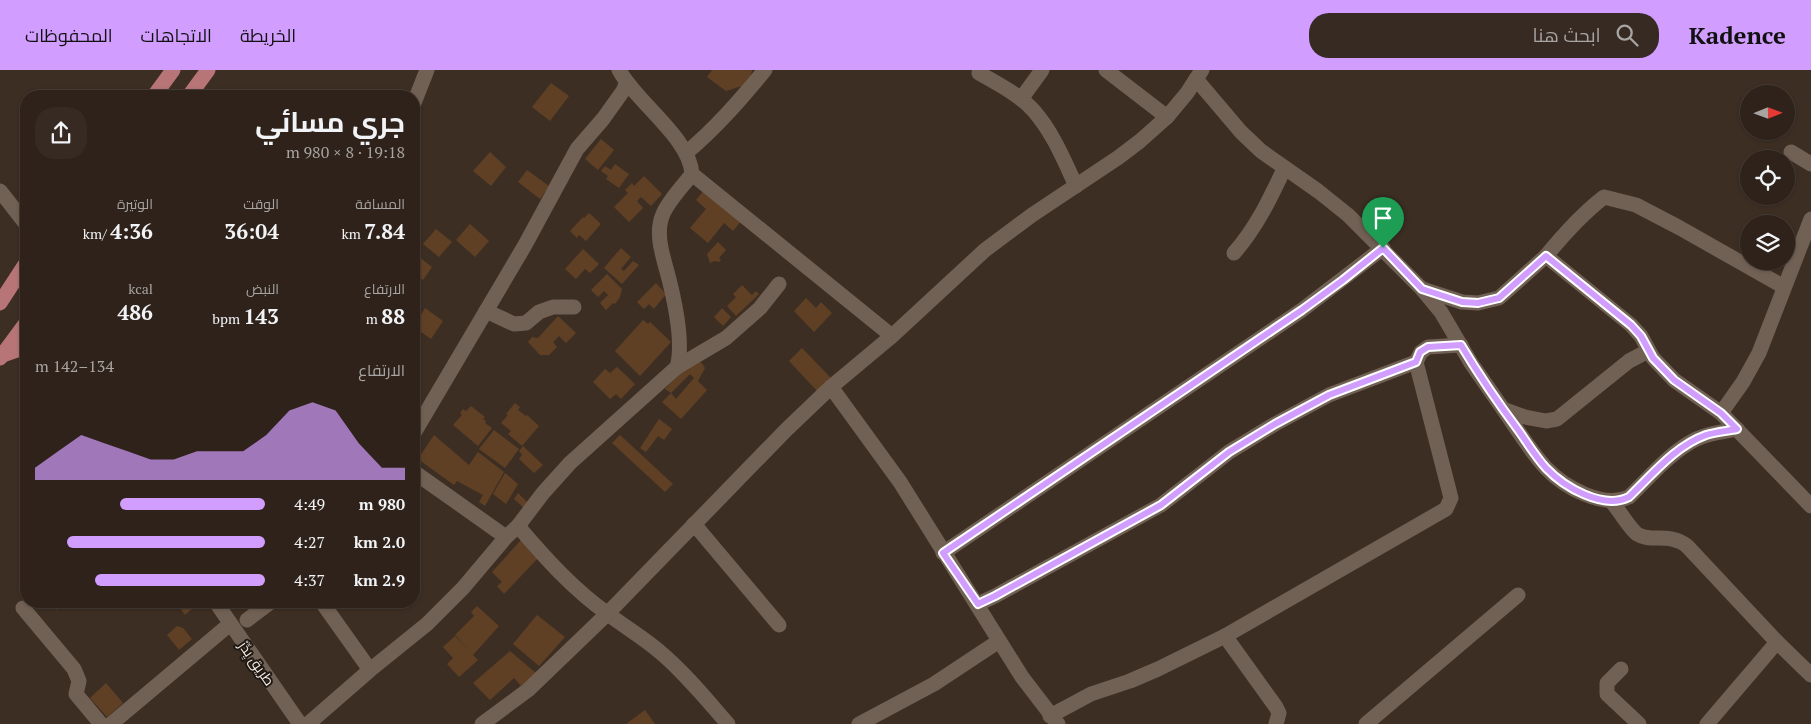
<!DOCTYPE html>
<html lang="ar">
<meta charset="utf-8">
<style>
:root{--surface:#2e221a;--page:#362a23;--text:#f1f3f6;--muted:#a7a4a2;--line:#493f39;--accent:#d19dfe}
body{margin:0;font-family:"PT Serif",Cairo,serif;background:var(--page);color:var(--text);direction:rtl;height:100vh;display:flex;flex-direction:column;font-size:19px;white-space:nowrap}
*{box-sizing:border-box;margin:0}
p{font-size:16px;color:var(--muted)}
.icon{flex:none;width:28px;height:28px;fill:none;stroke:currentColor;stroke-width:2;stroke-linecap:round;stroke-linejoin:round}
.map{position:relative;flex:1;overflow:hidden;direction:ltr}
.side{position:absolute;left:20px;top:20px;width:400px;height:518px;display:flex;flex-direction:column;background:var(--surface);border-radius:20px;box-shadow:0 1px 4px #0004,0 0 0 1px var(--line);direction:rtl}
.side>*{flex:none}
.needle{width:32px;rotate:89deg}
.controls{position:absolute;left:1740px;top:15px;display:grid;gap:10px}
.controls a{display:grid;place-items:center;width:55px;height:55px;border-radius:50%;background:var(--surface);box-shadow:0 1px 4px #0004,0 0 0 1px var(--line);font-size:25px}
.pin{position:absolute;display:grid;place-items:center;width:42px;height:42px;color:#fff;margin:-51px -21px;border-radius:50% 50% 50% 0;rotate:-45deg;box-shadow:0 0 5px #0007}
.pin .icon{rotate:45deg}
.round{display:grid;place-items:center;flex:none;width:52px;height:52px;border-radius:20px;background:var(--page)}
.overview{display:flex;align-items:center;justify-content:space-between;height:85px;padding:0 15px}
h1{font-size:28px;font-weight:700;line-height:38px}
.figures{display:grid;grid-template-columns:repeat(3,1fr);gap:8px;height:85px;padding:5px 15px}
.figures div{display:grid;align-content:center}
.figures b{font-size:21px;font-weight:700}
.figures small{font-size:14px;font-weight:400}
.figures p{font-size:14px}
.chart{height:140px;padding:10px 15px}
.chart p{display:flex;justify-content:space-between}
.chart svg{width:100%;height:90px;margin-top:5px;fill:var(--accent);opacity:.7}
ul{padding:0 15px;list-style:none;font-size:16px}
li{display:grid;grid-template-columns:80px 60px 1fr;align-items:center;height:38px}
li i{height:12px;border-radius:6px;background:var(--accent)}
header{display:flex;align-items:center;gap:30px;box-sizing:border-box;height:70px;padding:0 25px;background:var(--accent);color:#111}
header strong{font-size:24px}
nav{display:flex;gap:28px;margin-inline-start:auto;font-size:18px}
.search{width:350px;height:45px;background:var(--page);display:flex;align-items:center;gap:12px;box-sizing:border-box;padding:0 18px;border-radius:20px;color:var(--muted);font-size:19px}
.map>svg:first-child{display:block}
</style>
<header>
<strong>Kadence</strong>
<div class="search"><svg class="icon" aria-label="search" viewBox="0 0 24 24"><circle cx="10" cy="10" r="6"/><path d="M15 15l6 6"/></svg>ابحث هنا</div>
<nav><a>الخريطة</a><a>الاتجاهات</a><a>المحفوظات</a></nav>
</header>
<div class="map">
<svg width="1811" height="654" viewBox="0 0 1811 654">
<rect width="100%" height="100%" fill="#3d2e23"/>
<g fill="#5f4025">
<polygon points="712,0 752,0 751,5 742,16 726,21 707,7"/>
<polygon points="551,13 569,26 550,51 532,37"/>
<polygon points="601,69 614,80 598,100 585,89"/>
<polygon points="490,82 506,97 491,116 473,101"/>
<polygon points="615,94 629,104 619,118 606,109 608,106 601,101 605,96 611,100"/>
<polygon points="527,100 549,116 540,129 518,112"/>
<polygon points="644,106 662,124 651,136 641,127 637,131 643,138 629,152 614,137 628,123 625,120 632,113 634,116"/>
<polygon points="705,119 742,150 733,161 724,153 708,173 690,158 706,139 696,130"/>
<polygon points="589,143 601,154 586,171 579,165 577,168 570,161 583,147 584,148"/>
<polygon points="470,154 489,171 475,187 456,170"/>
<polygon points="436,159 452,172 439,187 423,174"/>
<polygon points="718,172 726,180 719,188 721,190 719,192 715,191 710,193 707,184"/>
<polygon points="621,178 631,187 621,199 624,201 633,191 639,195 622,214 604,198"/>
<polygon points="583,179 599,194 590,203 585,199 576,209 565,199"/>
<polygon points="414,183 432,197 423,210 414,203"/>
<polygon points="607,204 622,219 620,227 615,234 613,233 606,240 600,233 608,225 604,221 598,227 591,220"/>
<polygon points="656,213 666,224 654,239 649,234 644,239 637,232"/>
<polygon points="742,215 752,225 756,221 759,224 736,246 727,236 736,227 733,224"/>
<polygon points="806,228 816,238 821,232 832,243 814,262 794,241"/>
<polygon points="425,238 443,251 431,269 414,257"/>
<polygon points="722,238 731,247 723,256 714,247"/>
<polygon points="558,246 576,263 566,273 559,266 553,272 557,277 549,285 540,285 528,272 532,267 538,268"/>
<polygon points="643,250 648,254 650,252 671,272 640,306 615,281"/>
<polygon points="802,278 831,308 817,321 789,291"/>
<polygon points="693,290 702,293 705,298 698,311 707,320 681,349 662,332 671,323 676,329 694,308 690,304 671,323 665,319"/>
<polygon points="617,297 635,314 621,329 616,324 610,329 593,312 605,299 610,303"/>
<polygon points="515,333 520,337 518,340 526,346 527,345 539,356 522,376 508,364 511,361 501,353 508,345 506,344"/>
<polygon points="471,336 485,347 483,349 486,351 485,353 492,358 478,376 453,355 462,345 460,343 463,339 466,341"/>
<polygon points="659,349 672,359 664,370 658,366 646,382 640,378"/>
<polygon points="494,360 519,379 505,398 479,379"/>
<polygon points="434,365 469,395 478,382 504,402 485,436 479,432 483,425 457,411 454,415 418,389"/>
<polygon points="620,365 673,414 665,422 612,373"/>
<polygon points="523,376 543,395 534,403 519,389 522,385 519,381"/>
<polygon points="505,403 518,414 506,434 493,424"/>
<polygon points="518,423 528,433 524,438 514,429"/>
<polygon points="521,470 539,487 504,524 497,516 502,512 492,502"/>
<polygon points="48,531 66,531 57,540"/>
<polygon points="175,531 201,531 185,545"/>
<polygon points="477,536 499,556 473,585 478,590 459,607 447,594 453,588 443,577 455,566 470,581 455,565 474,546 471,542"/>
<polygon points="537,545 565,567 539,596 513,574"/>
<polygon points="177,556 183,558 192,569 179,580 167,565"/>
<polygon points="510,581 537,604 521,616 514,608 490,630 473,613"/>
<polygon points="106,613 123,633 107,647 90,628"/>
<polygon points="645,640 655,654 626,654"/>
</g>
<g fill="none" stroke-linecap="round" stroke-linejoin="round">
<g stroke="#716154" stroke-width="15">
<path d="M619 0C637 33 690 68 692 104"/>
<polyline points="1106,0 1167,47"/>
<path d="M979 3C998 14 1020 25 1034 41 1053 63 1064 90 1076 116"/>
<polyline points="1196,9 1241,62 1261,81 1318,121 1348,145 1422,219 1441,242 1471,293 1503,339 1525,347 1546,351 1557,349 1629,291 1648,281"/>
<polyline points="1021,29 1042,0"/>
<polyline points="414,33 427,0"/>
<polyline points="1791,82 1811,94"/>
<path d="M686 83C716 58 740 30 765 0"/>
<polyline points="0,121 26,154"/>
<path d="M1234 183C1256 158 1270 129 1284 99"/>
<path d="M1546 186C1564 164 1582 144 1604 127L1636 135 1680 158 1784 217"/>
<polyline points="1422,219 1462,232 1478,233 1499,228 1546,186 1631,255 1641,266 1653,288 1674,310 1721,343 1811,436"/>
<polyline points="486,241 514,254 526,253 539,242 553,237 574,237"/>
<polyline points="677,297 726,268 760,238 779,214"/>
<polyline points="831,317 900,412 1022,607 1058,654"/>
<path d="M1503 339C1517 359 1530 381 1546 398 1564 417 1603 439 1629 427 1648 409 1666 387 1689 373 1703 364 1721 362 1737 359"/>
<polyline points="1721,343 1743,312 1759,283 1811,149"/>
<polyline points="414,363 525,175 577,79 603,49 623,21 627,12"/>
<polyline points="414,402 506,467"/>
<path d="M1612 432C1618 439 1630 459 1637 464 1651 473 1669 462 1687 476L1777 572"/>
<polyline points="694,454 779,555"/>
<path d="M518 456 543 423 570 393 677 297C684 273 675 233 669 209 664 189 654 164 663 144 669 130 683 116 692 104L892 266"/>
<polyline points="943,483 1302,240 1383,178"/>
<polyline points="215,531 300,654"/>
<polyline points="321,531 370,600"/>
<polyline points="978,534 995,526 1161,435 1229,382 1275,354 1329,325 1416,292"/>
<polyline points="23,538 74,599 79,611 76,624 101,654"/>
<polyline points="247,550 272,531"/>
<polyline points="1225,566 1276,637 1279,643 1276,654"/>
<polyline points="1621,599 1607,613 1607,624 1639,654"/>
<polyline points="1050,646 1091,624 1130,611 1158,599 1225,566 1446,439 1451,428 1416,292 1421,282 1428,277 1461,275"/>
<polyline points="111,654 230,554"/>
<path d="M308 654 370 600 427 554 463 518 506 467 518 456C545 488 574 520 608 544 625 557 644 568 660 582 684 602 707 630 728 654"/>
<polyline points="482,654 528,620 607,544 786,360 831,317 892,266 985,180 1032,145 1119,87 1140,71 1167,47 1187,23 1202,0"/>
<polyline points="859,654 934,614 999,571"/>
<polyline points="1366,654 1518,525"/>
<polyline points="1707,654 1777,572 1811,605"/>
</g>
<g stroke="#b77577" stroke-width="15">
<polyline points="154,26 173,0"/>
<polyline points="189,26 208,0"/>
<polyline points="0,233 26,193"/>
<polyline points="3,285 26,277"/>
<polyline points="0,288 26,253"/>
</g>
</g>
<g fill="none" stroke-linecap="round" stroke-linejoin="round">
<g stroke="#fff" stroke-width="10">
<path id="route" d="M1383 178 1422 219 1462 232 1478 233 1499 228 1546 186 1631 255 1641 266 1653 288 1674 310 1721 343 1737 359C1727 361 1716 362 1706 365 1675 376 1652 405 1629 427 1603 440 1564 417 1546 398 1536 387 1528 374 1519 361 1498 333 1479 305 1461 275L1428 277 1420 282 1416 292 1329 325 1275 354 1229 382 1161 435 995 526 978 534 943 483 1302 240 1343 210Z"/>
</g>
<use href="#route" stroke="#d19dfe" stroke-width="6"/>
</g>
<g text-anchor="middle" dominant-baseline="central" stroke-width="4" stroke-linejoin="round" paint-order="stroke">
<g font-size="14" fill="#f6ede5" stroke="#1f1813">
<text transform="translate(257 593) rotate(55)">طريق يِدِّرْ</text>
</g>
</g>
</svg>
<div class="controls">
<a><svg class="needle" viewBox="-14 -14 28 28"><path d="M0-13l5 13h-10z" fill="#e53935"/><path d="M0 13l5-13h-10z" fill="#a7a4a2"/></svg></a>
<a><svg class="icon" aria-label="locate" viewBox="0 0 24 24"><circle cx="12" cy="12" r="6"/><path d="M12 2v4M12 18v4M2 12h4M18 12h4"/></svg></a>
<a><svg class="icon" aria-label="layers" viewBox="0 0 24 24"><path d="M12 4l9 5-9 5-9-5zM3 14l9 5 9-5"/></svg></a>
</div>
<div class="pin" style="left:1383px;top:178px;background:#1e9e55"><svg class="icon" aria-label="arrive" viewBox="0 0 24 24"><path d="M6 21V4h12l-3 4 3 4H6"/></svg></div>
<section class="side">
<div class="overview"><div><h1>جري مسائي</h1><p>19:18 · 8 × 980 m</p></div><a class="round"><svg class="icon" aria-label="share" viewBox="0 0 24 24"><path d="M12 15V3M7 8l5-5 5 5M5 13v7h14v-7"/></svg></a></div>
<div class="figures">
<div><p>المسافة</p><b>7.84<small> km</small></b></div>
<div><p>الوقت</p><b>36:04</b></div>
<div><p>الوتيرة</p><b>4:36<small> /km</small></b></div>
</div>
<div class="figures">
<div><p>الارتفاع</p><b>88<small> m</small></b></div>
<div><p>النبض</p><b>143<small> bpm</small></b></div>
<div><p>kcal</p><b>486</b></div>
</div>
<div class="chart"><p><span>الارتفاع</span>134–142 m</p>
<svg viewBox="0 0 160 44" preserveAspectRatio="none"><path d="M0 44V38L10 30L20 22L30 26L40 30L50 34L60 34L70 30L80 30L90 30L100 22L110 10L120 6L130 10L140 26L150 38L160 38V44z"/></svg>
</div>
<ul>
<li><b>980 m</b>4:49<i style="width:63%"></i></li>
<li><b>2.0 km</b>4:27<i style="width:86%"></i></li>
<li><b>2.9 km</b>4:37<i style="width:74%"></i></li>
</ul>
</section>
</div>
